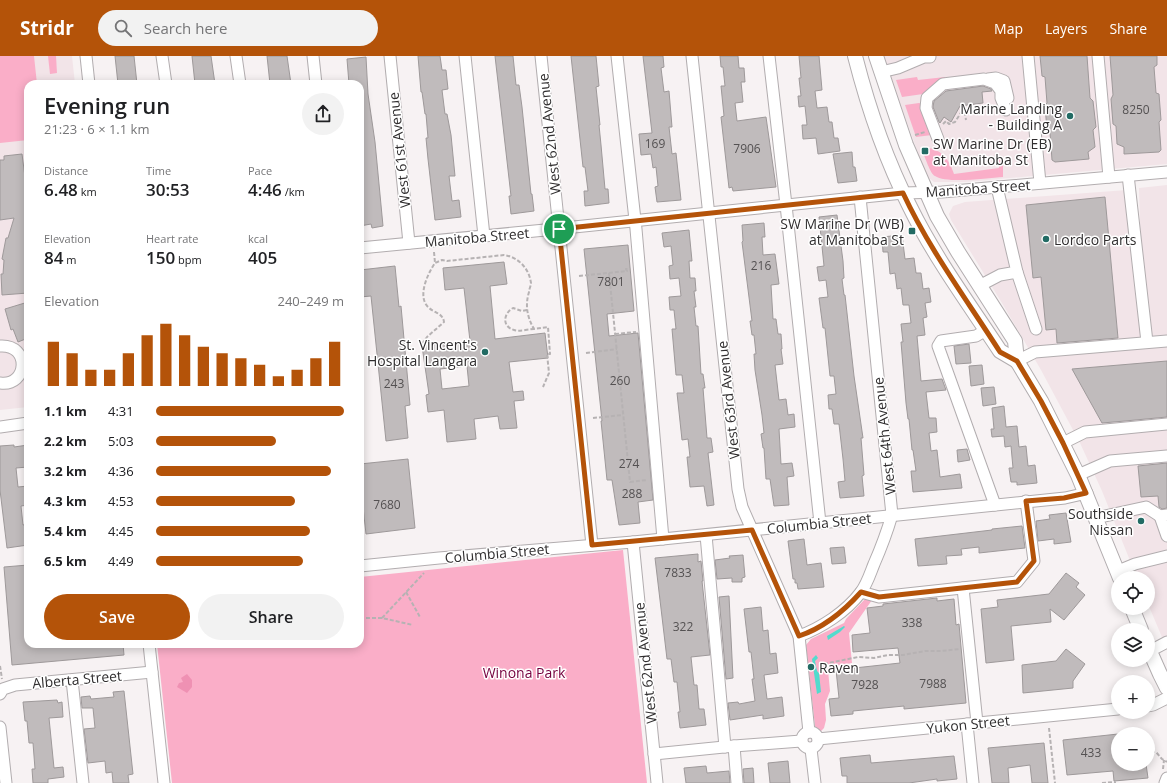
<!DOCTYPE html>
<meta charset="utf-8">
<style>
:root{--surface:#fff;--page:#f2f2f2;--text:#202124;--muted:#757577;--accent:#b45309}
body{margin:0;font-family:"Open Sans",sans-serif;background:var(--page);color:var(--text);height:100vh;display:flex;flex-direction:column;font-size:15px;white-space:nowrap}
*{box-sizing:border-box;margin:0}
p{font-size:13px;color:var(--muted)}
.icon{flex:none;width:22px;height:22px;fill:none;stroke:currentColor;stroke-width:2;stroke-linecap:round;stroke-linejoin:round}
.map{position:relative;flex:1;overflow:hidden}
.details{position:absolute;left:24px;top:24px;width:340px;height:568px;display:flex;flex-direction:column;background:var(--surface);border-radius:12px;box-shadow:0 2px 10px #0003}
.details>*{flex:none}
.tools{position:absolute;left:1111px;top:515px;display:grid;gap:8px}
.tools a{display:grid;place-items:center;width:44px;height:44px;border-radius:50%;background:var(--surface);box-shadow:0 2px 10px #0003;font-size:20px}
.pin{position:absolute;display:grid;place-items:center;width:34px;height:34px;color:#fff;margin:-17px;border:2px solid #fff;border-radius:50%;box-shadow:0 1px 4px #0007}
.round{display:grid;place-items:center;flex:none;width:42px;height:42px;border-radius:21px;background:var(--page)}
.headline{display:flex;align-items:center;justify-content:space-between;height:68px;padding:0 20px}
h1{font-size:22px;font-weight:600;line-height:30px}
.figures{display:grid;grid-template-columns:repeat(3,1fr);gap:6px;height:68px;padding:4px 20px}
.figures div{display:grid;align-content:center}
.figures b{font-size:17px;font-weight:600}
.figures small{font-size:11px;font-weight:400}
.figures p{font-size:11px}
.chart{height:112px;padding:8px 20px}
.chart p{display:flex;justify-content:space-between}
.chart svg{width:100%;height:72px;margin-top:4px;stroke:var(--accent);stroke-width:6}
.action{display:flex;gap:8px;margin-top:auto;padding:8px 20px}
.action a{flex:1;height:46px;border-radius:24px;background:var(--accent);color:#fff;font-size:16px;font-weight:600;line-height:46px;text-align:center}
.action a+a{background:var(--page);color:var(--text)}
ul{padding:0 20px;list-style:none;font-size:13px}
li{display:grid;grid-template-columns:64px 48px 1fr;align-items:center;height:30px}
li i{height:10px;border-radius:5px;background:var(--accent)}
header{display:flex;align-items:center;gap:24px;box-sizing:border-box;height:56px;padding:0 20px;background:var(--accent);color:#fff}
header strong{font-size:19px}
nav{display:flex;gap:22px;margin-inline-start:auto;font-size:14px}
.search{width:280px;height:36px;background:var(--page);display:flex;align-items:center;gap:10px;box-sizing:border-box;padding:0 14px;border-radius:22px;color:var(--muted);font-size:15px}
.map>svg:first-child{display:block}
</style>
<header>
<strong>Stridr</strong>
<div class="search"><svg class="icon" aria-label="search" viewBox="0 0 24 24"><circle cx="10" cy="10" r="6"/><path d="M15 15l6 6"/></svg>Search here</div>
<nav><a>Map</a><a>Layers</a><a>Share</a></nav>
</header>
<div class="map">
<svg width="1167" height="727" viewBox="0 0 1167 727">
<rect width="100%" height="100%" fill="#f7f2f3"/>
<g fill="#f2e4e8">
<polygon points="0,0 72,0 75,28 28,28 28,351 0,354"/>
<polygon points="884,0 1167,0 1167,108 966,126 934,126 929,122 923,110 901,51"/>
<polygon points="1167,129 1167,593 1148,548 1148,522 1137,522 1102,435 1080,387 1041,314 1005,252 951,164 949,158 953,150 965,146 1127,134 1143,273 1139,132"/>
</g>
<g fill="#faaec8">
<polygon points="0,0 34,0 37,28 28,28 28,84 0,87"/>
<polygon points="48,0 56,0 57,17 50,18"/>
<polygon points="917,21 918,24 945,21 945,23 937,26 923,38 902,41 896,24"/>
<polygon points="919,47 922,48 932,79 916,81 905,49"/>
<path d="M927 92C942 93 950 105 954 118L999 112 998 103H1000L1003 108V121C988 122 947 128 935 120 930 118 925 100 922 95Z"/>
<polygon points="623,494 647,727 172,727 157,588 360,588 360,521"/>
<polygon points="866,542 872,544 849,577 852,607 835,610 828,614 830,635 825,648 826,664 824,672 821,675 817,674 815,670 806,589 811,583 844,567 846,563"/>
</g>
<polygon fill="#ef91b3" points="187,618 192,624 192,631 187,637 177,631 179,627 183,626 181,622"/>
<g fill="#52dbcd">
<polygon points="844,570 845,571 840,576 828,584 827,580"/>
<polygon points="816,599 818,602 815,605 817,615 819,617 821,636 817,638 812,603"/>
</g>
<g fill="#c0bbbc" stroke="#9e999a" fill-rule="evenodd">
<polygon points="115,0 134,0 137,28 118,28"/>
<polygon points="192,0 211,0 215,28 195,28"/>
<polygon points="267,0 287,0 291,28 270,28"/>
<polygon points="418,0 440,0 442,14 446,14 448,33 442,34 445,58 447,58 451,79 455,120 449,120 452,145 459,144 461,161 435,164 428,103 426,82 428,82 426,58 425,58 422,36 421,36"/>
<polygon points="495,0 513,0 516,29 519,29 522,51 531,138 532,138 534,155 511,158 509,140 511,140"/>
<polygon points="571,0 596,0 599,30 596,31 600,69 599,69 601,89 605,133 608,133 609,147 585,150 584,135 588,135 585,111 583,111"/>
<polygon points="643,0 663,0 664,11 661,12 664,36 669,35 672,71 669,71 672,98 676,97 681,144 657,146 655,131 658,130 656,111 653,112 651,98 641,99 639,78 652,77"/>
<polygon points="720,0 738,0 739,12 744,12 745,26 741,26 743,46 735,47 737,65 766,61 776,131 733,135 732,131 729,132 721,61 724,60 721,30 725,30 723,11 721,11"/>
<polygon points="799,0 819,0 822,34 815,35 817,52 827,51 829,66 832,66 834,82 838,82 840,95 818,98 816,82 803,83 802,69 807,69 805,50 799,51 798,40 801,40 799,22 801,22"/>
<polygon points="1040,0 1087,0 1090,42 1093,45 1096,71 1093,74 1095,91 1088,96 1089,103 1055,106 1052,104 1050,77 1047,75 1045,49 1047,47 1045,21 1042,20"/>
<polygon points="1110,0 1157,0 1157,9 1154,11 1156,37 1159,38 1161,64 1159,66 1161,94 1159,96 1124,98 1124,91 1117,88 1116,70 1113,68 1111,43 1113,39"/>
<polygon points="366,1 368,38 375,86 383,170 372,172 371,168 360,170 360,28 349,28 347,3"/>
<polygon points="983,30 991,33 992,35 982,36 983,47 960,50 951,66 944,61 940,67 939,66 933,51 934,45 946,35"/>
<polygon points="852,96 853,111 855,111 857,125 838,127 833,98"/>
<polygon points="22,98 28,144 28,237 2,239 1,218 3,218 4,204 2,203 6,182 8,182 14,162 0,164 0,104 4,104 4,100"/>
<polygon points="1105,141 1118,282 1057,287 1056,273 1046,274 1041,221 1033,222 1026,149"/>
<polygon points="837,159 843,205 844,222 842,223 844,239 845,239 854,320 863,382 861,382 864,419 862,420 864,440 840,442 838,426 845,425 843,403 839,368 834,368 832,353 829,353 828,339 836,338 834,320 830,320 825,272 823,272 819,242 828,241 826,224 819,225 817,211 824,210 819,161"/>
<polygon points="764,167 765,181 762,181 763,199 775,198 779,228 771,229 773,263 776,263 778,278 781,278 782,293 781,293 783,308 775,309 779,344 786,343 788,359 794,358 795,371 779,373 781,408 792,407 794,420 787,421 789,449 774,450 770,423 766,423 764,392 763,392 761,378 764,377 762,359 755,314 754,298 756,298 754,279 752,279 750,265 752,265 742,186 743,185 742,169"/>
<polygon points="689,174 692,205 689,205 690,222 695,222 696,235 694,235 696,251 694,251 696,270 698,270 701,318 703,318 705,332 703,332 707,382 711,382 713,396 708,397 714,449 707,450 704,430 690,431 687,401 690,401 688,383 682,384 677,337 684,337 682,319 676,319 672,273 676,273 674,254 670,254 669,241 681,240 679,222 670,223 669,210 673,209 671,190 664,191 662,177"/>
<polygon points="902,179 905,203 914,202 916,217 921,217 923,233 929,232 931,246 925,247 927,261 923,262 925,279 917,280 921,325 942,323 946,334 926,336 929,362 936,362 937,376 929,377 931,395 937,394 940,421 960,418 962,432 913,436 911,415 916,415 913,394 912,394 909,363 908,363 906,347 901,286 903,286 901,268 911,267 909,249 903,249 901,232 897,233 895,217 890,218 888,196 883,196 882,181"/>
<polygon points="628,189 634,255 607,258 609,280 638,277 653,444 638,446 640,467 619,469 612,424 607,424 601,365 602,365 584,193"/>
<path d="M504 206 507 228 490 230 495 283 545 277 548 302 509 306 513 336 523 335 524 344 514 345 517 372 500 373 498 360 474 363 476 383 447 386 444 354 428 356 426 339 429 338 422 290 470 285 464 232 445 234 443 212ZM467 310 469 330 442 333 440 313Z"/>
<polygon points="395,210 399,251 401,250 410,349 405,350 408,382 386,385 371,240 360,241 360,214"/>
<polygon points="28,246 28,282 18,286 13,273 11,274 5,253"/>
<polygon points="969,288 971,307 956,308 954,290"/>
<polygon points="1167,305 1167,361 1125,365 1102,367 1072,313"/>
<polygon points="982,309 984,328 971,330 969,310"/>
<polygon points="994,331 996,348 983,350 981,332"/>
<polygon points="1004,350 1006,371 1017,370 1019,391 1026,390 1028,410 1035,409 1037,427 1017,429 1017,426 1011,426 1009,412 1013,412 1011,390 1005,391 1004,380 992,381 991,373 994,373 992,352"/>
<polygon points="14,389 14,391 28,389 28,411 16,412 18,431 28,430 28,449 21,450 23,469 28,468 28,489 7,492 0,434 0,390"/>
<polygon points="967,393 970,404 958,406 957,394"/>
<polygon points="408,403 415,472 366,478 360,424 360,408"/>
<polygon points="1167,407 1167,452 1162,453 1159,451 1158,440 1141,441 1138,410"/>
<polygon points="1066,457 1071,486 1054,488 1054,483 1038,485 1036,465 1050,463 1049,459"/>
<polygon points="1022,470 1025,492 979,497 979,491 961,493 962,499 946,500 947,508 918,510 915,483 992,474 992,473"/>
<polygon points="804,483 807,509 821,507 824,531 798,533 797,527 795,527 795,523 793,523 788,485"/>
<polygon points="844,491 846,507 832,508 830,492"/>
<polygon points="698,498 698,506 701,505 703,525 702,525 710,599 691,601 694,629 697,629 699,653 704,653 706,669 680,672 678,656 680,656 677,626 674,626 671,603 667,603 655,502"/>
<polygon points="743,499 745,521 742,522 742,526 732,526 732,522 717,523 715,504 730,502 729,500"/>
<polygon points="28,509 28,588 123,588 124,599 12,609 4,511"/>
<polygon points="1066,517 1079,527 1076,531 1085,539 1064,564 1050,553 1051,566 1011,570 1014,604 986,607 981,553 998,551 997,544 1049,538"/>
<polygon points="729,540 733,622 726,623 719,541"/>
<polygon points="937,542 937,545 954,543 956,569 959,568 966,647 904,653 904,650 853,655 853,658 831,660 829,643 839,642 836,614 900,607 898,592 853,596 852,579 870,577 867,552 883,550 883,548"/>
<polygon points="761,551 763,575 768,574 770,598 776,597 778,617 764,619 767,643 782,641 784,660 763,663 763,659 730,664 728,647 738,646 739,648 755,645 752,623 754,623 751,596 749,596 744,553"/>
<polygon points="1066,593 1085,608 1073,625 1073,632 1023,637 1022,609 1056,605"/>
<polygon points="124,635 133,718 128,719 129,727 113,727 112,716 106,717 105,705 88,707 84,673 95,672 93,652 82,652 81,641 90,640 91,643 114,641 113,636"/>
<polygon points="57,644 58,647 62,646 63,661 49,662 54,712 63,711 64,721 48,723 48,727 33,727 32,713 35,713 33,687 29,687 27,665 25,665 23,646"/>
<polygon points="1118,678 1118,708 1146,708 1148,722 1114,725 1113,715 1067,719 1063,684"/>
<polygon points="1044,687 1048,727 1032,727 1030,709 1008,712 1009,727 992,727 988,692"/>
<polygon points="870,699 871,707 954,700 957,723 937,725 937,723 909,727 847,727 847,720 842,720 840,702"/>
<polygon points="788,705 790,727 770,727 768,707"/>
<polygon points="706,710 707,717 729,715 730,727 686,727 684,712"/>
<polygon points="753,712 754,727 744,727 743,713"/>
</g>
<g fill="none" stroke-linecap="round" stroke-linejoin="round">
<g stroke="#b2adaf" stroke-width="13">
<g id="minor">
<polyline points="86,0 89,28"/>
<polyline points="162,0 166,28"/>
<polyline points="236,0 240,28"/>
<polyline points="313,0 316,28"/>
<polyline points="390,0 409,187"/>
<polyline points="465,0 484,180"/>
<polyline points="541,0 592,489"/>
<polyline points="617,0 636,173 663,483"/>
<polyline points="692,0 738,433 742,451 799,580 809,676"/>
<polyline points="769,0 786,149 820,467"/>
<polyline points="1028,0 1040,127"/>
<polyline points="1098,0 1109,121"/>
<polyline points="881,16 898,12 924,1 930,1"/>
<polyline points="988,23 996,22 1004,25 1008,42"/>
<polyline points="938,83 926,52 927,42 943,28 984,23 995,27 1001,35 1001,42 1006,54"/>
<polyline points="1128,119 1147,286"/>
<polyline points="997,131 1017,216"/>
<polyline points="360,192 545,174 903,137 942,136 1167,116"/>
<polyline points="979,230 1000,219 1017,216 1036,273"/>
<polyline points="986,274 976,280 941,285 938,290 995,449"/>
<path d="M0 290C31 288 28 331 0 327"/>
<polyline points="1017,305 1035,296 1167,285"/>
<polyline points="0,371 28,367"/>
<polyline points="1063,387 1085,376 1167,368"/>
<polyline points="1078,419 1110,405 1167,400"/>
<polyline points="1167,459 1160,460 1167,480"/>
<polyline points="1096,462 1146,451 1160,460"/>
<polyline points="706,479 725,691"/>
<polyline points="633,486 657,727"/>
<polyline points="360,510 439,502 633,486 1065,442 1087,437"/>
<polyline points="1118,515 1135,508 1167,500"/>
<polyline points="963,532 977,667"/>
<polyline points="861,536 879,541 1017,526 1034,505 1026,445"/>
<path d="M799 580C821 572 846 556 861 536 867 528 870 518 874 508 881 492 887 476 892 459L860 141"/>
<polyline points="149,588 164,727"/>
<polyline points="1150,595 1167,586"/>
<polyline points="72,624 83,727"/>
<polyline points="0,638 3,633 15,629 152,616"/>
<polyline points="1148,650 1153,649 1167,642"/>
<polyline points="967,668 973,727"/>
<polyline points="0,671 6,727"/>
<circle cx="810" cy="684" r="8"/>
<polyline points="818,683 1118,653"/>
<polyline points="734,690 737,727"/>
<polyline points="811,693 815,727"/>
<polyline points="654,698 734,690 801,685"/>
<polyline points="1165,727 1167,722"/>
</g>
</g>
<g stroke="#b2adaf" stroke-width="16">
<g id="major">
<path d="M855 0C868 51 886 104 910 151 935 202 969 248 1000 295L1017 305"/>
<polyline points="876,0 906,89 937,160 958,196 1015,285 1017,305 1041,345 1078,419 1120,522"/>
<polyline points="1132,552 1141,574"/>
<polyline points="1148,591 1160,618 1167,632"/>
</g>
</g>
<g stroke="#b6b2b3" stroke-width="2" stroke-dasharray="4 2" stroke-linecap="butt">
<polyline points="964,50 966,64"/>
<polyline points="943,68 946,65 949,68 955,66 964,52"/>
<polyline points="915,79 925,76"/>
<polyline points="434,196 435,207"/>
<polyline points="609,217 630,426 647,424"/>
<polyline points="579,220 627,215 626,213 630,213"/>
<path d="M527 254 522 255 513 252C504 257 501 270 514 274 519 276 528 273 534 273"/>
<polyline points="615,278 636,276"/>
<path d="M422 288 427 281 444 266C443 257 434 257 428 251 417 240 428 217 435 207L442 204 447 205 504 199C518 201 529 212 531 227 531 230 529 233 529 236 525 249 527 261 534 273L548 271 550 298H547L549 317 543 331"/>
<polyline points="586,297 617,293"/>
<polyline points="593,362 623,359"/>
<polyline points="406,536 420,561"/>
<polyline points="360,562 382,562 413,569"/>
<polyline points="382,562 424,517"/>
<polyline points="824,608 858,601 874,602 888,599 903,599 925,595 941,595 960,593"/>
<polyline points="0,610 2,623"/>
<polyline points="1049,672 1055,727"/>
<polyline points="1151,696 1156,696 1162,703 1167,706"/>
<polyline points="1163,713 1164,704"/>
<polyline points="1102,727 1115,726 1115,727"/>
</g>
<use href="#minor" stroke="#fff" stroke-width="11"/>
<use href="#major" stroke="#fff" stroke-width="14"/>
</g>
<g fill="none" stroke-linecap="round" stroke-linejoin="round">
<g stroke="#fff" stroke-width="8">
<path id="route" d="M903 137C929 193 967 244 1000 296L1017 305 1041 345 1063 387 1086 437 1064 442 1026 445 1034 505 1017 526 879 541 861 536C844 555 823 572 799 580L752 474 592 489 559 173Z"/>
</g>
<use href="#route" stroke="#b45309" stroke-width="5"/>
</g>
<g fill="#226b64" stroke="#fff" stroke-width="1.5">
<circle cx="1070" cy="60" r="4"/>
<rect x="921" y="91" width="8" height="8" rx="2"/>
<rect x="908" y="171" width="8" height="8" rx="2"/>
<circle cx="1046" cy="183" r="4"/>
<circle cx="485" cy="296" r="4"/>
<circle cx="1141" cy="465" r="4"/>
<circle cx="811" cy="611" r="4"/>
</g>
<g text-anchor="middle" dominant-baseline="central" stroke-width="3" stroke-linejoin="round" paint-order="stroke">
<g font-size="12" fill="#545152">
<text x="1136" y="53">8250</text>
<text x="655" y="87">169</text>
<text x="747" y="92">7906</text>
<text x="761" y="209">216</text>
<text x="611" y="225">7801</text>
<text x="620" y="324">260</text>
<text x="394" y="327">243</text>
<text x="629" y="407">274</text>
<text x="632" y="437">288</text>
<text x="387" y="448">7680</text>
<text x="678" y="516">7833</text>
<text x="912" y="566">338</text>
<text x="683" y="570">322</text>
<text x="933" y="627">7988</text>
<text x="865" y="628">7928</text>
<text x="1091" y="696">433</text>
</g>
<g font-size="14" fill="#302e2f" stroke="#fff" text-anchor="end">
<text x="1062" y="52">Marine Landing<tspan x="1062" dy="16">- Building A</tspan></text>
<text x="933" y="87" text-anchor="start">SW Marine Dr (EB)<tspan x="933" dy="16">at Manitoba St</tspan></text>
<text x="904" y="167">SW Marine Dr (WB)<tspan x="904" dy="16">at Manitoba St</tspan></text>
<text x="1054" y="183" text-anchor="start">Lordco Parts</text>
<text x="477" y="288">St. Vincent's<tspan x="477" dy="16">Hospital Langara</tspan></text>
<text x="1133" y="457">Southside<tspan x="1133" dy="16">Nissan</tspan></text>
<text x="819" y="611" text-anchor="start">Raven</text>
</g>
<g font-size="14" fill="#302e2f" stroke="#fff">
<text transform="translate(549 78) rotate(-96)">West 62nd Avenue</text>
<text transform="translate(399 94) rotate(-96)">West 61st Avenue</text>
<text transform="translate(978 132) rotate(-4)">Manitoba Street</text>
<text transform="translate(477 181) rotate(-5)">Manitoba Street</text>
<text transform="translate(728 344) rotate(-96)">West 63rd Avenue</text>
<text transform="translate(884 380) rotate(-96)">West 64th Avenue</text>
<text transform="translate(819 467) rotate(-6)">Columbia Street</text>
<text transform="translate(497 497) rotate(-5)">Columbia Street</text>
<text transform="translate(645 607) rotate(-96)">West 62nd Avenue</text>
<text transform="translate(77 623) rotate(-5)">Alberta Street</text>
<text transform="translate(968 668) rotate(-6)">Yukon Street</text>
</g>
<g font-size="14" fill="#74003e" stroke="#fff">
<text x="524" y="616">Winona Park</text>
</g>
</g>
</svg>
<div class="tools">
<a><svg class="icon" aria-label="locate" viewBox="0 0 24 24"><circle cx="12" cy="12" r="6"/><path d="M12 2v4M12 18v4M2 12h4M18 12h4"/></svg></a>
<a><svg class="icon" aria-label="layers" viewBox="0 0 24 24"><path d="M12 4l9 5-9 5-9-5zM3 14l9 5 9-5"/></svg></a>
<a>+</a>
<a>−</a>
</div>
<div class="pin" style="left:559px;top:173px;background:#1e9e55"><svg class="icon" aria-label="arrive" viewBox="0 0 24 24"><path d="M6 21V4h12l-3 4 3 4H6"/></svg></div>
<section class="details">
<div class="headline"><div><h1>Evening run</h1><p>21:23 · 6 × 1.1 km</p></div><a class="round"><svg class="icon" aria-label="share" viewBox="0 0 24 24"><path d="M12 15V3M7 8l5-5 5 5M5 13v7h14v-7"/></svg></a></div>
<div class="figures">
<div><p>Distance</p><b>6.48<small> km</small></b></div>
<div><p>Time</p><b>30:53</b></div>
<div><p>Pace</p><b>4:46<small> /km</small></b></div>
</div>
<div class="figures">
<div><p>Elevation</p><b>84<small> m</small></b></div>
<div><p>Heart rate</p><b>150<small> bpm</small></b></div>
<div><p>kcal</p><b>405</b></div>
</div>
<div class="chart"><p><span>Elevation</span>240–249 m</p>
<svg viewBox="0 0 160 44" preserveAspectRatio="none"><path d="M5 44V17M15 44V24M25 44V34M35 44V34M45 44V24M55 44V13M65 44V6M75 44V13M85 44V20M95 44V24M105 44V27M115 44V31M125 44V38M135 44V34M145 44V27M155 44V17"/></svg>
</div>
<ul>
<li><b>1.1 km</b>4:31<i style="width:100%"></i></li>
<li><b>2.2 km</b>5:03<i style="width:64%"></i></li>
<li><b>3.2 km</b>4:36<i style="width:93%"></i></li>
<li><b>4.3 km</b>4:53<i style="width:74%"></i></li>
<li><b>5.4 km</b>4:45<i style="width:82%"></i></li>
<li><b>6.5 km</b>4:49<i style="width:78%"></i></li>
</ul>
<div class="action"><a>Save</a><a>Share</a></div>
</section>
</div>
